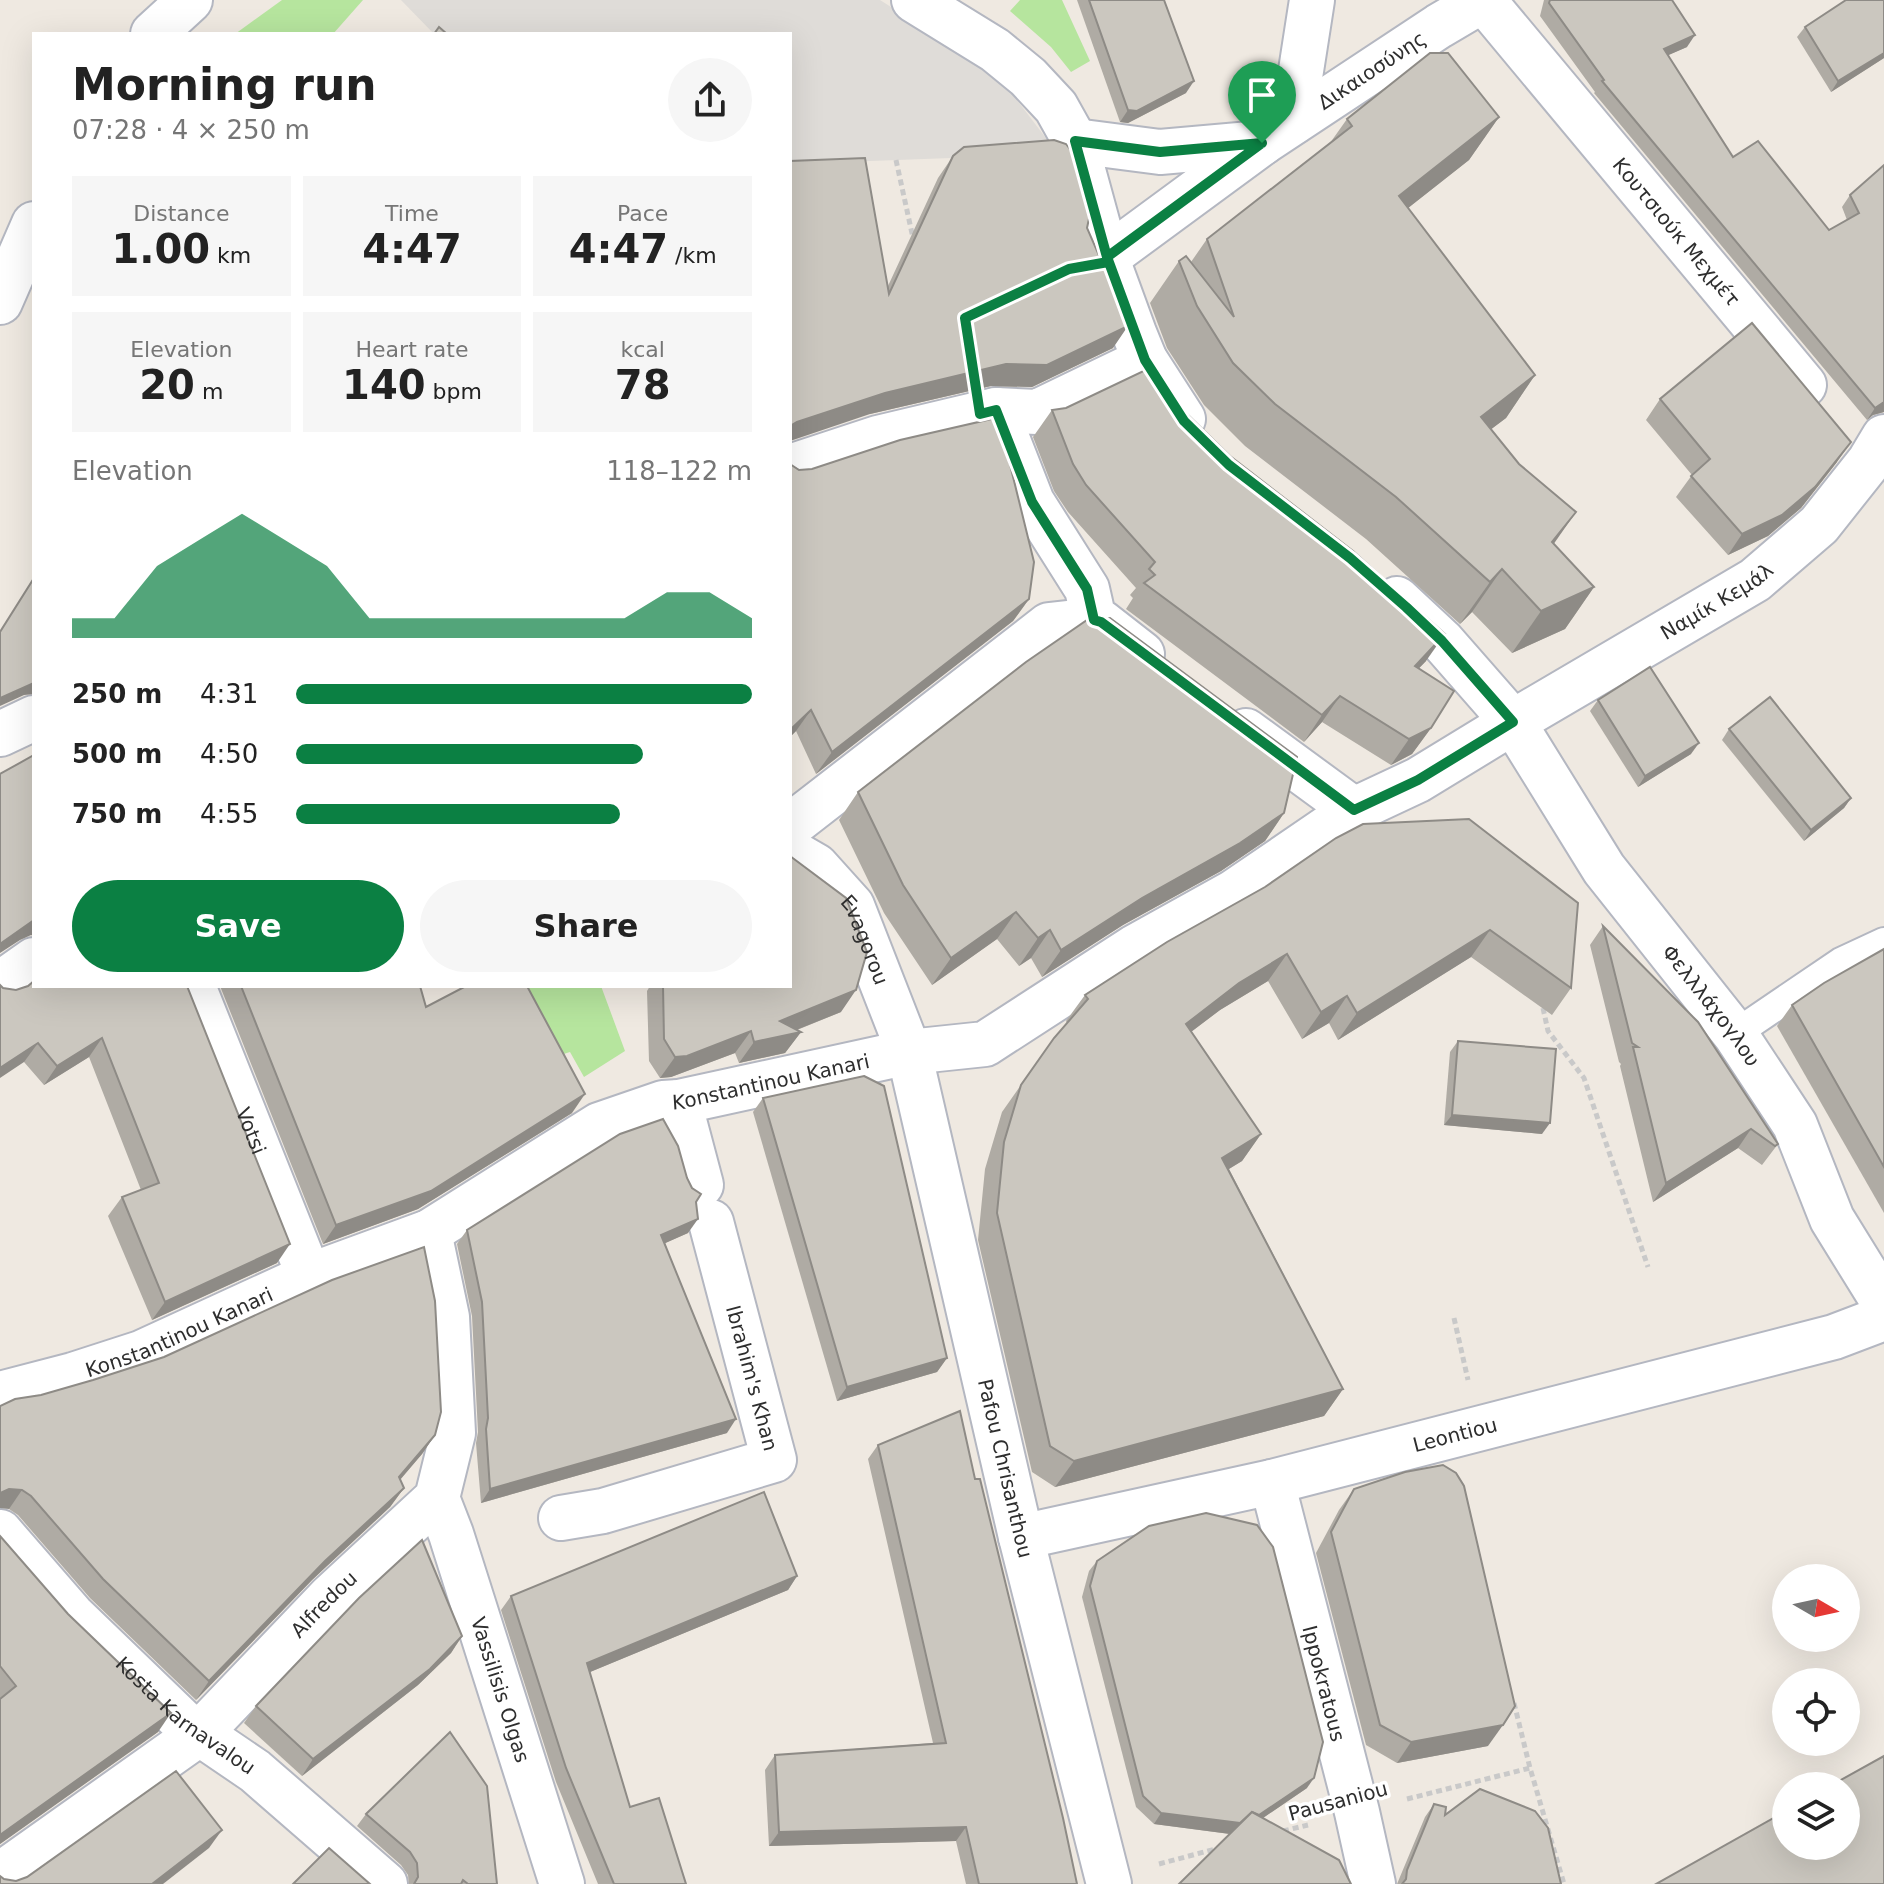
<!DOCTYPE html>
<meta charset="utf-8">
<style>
:root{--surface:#fff;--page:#f6f6f6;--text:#222;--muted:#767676;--accent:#0b8043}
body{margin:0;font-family:"DejaVu Sans",sans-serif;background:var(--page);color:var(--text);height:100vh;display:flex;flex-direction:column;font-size:30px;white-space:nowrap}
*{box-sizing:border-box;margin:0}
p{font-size:26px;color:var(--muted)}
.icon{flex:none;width:44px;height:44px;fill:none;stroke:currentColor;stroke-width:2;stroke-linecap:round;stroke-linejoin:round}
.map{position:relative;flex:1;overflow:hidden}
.sheet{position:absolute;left:32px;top:32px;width:760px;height:956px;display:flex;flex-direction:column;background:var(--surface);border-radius:0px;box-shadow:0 8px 32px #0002}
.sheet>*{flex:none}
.needle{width:52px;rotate:99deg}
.fabs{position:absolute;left:1772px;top:1564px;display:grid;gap:16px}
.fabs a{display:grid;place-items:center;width:88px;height:88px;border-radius:50%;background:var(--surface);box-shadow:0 8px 32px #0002;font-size:40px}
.pin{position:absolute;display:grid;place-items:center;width:68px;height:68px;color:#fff;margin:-82px -34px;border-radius:50% 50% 50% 0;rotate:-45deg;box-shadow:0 0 8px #0007}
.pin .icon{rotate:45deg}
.round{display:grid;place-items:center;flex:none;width:84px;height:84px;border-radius:42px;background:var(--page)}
.head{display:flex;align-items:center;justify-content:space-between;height:136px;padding:0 40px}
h1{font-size:44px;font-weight:600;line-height:60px}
.stats{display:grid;grid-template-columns:repeat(3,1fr);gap:12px;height:136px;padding:8px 40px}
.stats div{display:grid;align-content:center;border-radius:0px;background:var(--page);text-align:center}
.stats b{font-size:40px;font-weight:600}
.stats small{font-size:22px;font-weight:400}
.stats p{font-size:22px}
.chart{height:224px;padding:16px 40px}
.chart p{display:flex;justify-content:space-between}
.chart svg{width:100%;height:144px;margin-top:8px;fill:var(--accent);opacity:.7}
.button{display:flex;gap:16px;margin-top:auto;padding:16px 40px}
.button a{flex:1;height:92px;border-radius:48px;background:var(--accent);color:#fff;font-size:32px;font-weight:600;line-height:92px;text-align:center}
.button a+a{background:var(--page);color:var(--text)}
ul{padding:0 40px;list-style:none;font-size:26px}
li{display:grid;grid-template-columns:128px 96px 1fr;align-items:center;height:60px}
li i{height:20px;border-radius:10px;background:var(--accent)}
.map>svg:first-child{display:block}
</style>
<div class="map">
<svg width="1884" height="1884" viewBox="0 0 1884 1884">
<rect width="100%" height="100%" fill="#efe9e1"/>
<g fill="#b6e59e">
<polygon points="282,0 363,0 333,34 235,34"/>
<polygon points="1020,0 1062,0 1090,61 1071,72 1051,47 1010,11"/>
<polygon points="513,986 601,986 625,1051 584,1077 570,1052 551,1058"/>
</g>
<polygon fill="#dfdcd8" points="401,0 880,0 998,75 1058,154 790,164 790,34 434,34"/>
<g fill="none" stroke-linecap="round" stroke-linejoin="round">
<g stroke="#b4b7c1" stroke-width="32">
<polyline id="lane" points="1735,1034 1841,962 1884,942"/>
</g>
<g stroke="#b4b7c1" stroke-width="48">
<g id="street">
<path id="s1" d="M1483 0 1804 385"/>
<polyline points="1293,122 1312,0"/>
<polyline points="1075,141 1160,152 1262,143"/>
<path id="s2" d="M1107 257 1262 143 1439 26 1483 0"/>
<polyline points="996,410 1032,502 1087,589 1094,620 1101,622 1142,654"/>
<polyline points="790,467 878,438 996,410 1037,412 1145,360"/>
<polyline points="1246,731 1354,810"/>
<polyline points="0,734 34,718"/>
<polyline points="790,826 1049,625 1094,620"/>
<path id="s3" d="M790 851 816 866 852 906 909 1052 1021 1537 1109 1884"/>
<polyline points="0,984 34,960"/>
<path id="s4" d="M193 986 309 1276"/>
<polyline points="679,1102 701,1185"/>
<path id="s5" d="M0 1394 73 1375 141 1353 309 1276 429 1232 599 1125 663 1103 679 1102 909 1052 985 1044 1135 947 1234 892 1354 810 1418 780 1513 722 1755 580 1819 525 1869 462 1884 437"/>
<path id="s6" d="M1272 1482 1357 1812 1373 1884"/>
<path id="s7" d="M437 1498 451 1534 562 1884"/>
<polyline points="561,1518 603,1511 774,1460 711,1222"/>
<path id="s8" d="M1021 1537 1272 1482 1834 1337 1884 1318"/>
<path id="s9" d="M0 1875 200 1733 330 1597 437 1498 453 1433 447 1317 429 1232"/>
</g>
</g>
<g stroke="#b4b7c1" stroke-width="48">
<g id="secondary">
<polyline points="914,0 995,50 1028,77 1056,107 1075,141 1108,262 1134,333 1145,360 1183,419"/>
<polyline points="153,34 190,0"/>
<polyline points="0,302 34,224"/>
<path id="s10" d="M1397 599 1442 641 1513 722 1604 869 1735 1034 1795 1125 1832 1219 1884 1303"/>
<path id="s11" d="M0 1532 72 1615 183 1722 255 1771 385 1884"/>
</g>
</g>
<g stroke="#c9c9c9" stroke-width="5" stroke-dasharray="6 4" stroke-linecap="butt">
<polyline points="896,160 913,238"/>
<polyline points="1543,1008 1548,1031 1584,1078 1648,1267"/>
<polyline points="1454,1318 1468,1380"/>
<polyline points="1514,1703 1530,1768 1564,1884"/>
<polyline points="1407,1799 1530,1768"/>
<polyline points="1283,1831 1308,1825"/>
<polyline points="1159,1864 1219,1848"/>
</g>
<use href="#lane" stroke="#fff" stroke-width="28"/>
<use href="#street" stroke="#fff" stroke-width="44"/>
<use href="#secondary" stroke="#fff" stroke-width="44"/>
</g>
<g fill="#afaba4">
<polygon points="1077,0 1164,0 1186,93 1128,123 1120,122"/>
<polygon points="1544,0 1672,0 1687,47 1668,55 1733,157 1829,230 1847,220 1842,207 1850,195 1884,165 1884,412 1873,415 1867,420 1594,93 1595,92 1540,16"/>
<polygon points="1884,0 1884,58 1831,92 1797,37 1805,27"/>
<polygon points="1499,117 1469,160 1408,208 1535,375 1506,418 1491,429 1554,544 1594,587 1565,629 1512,653 1472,612 1460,624 1366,539 1245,446 1204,405 1167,348 1150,303 1179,261 1191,262 1207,239 1330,143 1347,119"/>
<polygon points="953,156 1087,228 1113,348 1032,387 991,386 870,414 888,286 938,178"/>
<polygon points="1660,399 1837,462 1801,508 1768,536 1728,555 1676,497 1692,475 1646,420"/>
<polygon points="1052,410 1185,412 1426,661 1419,668 1431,728 1412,754 1391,765 1322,722 1304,742 1126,609 1133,598 1130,595 1136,588 1068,512 1054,491 1033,437"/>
<polygon points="790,464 1029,599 1013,621 816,774 796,731 790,737"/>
<polygon points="1598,700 1691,754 1638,787 1590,711"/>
<polygon points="1729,729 1851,798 1844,808 1804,841 1722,740"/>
<polygon points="858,792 1284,813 1265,841 1221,871 1123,925 1042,977 1031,958 1019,966 997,939 932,985 884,913 839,820"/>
<polygon points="1363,824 1571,988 1552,1015 1471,957 1338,1040 1329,1023 1302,1039 1268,981 1220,1010 1191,1032 1261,1134 1242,1161 1229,1169 1343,1389 1324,1416 1055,1487 1032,1472 978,1240 985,1169 1002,1112 1054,1038 1067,1023 1066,1021 1085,995 1265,887"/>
<polygon points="1603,926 1778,1144 1762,1165 1738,1148 1653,1202 1620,1066 1621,1064 1619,1062 1590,945"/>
<polygon points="1884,949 1884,1213 1777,1026 1792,1005"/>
<polygon points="187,986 277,1263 152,1320 108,1216 122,1197 141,1190 89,1057 44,1085 24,1062 3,988 16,990"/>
<polygon points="220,986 420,986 426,1007 572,1113 418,1209 323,1244"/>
<polygon points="650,986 790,986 841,1012 797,1030 801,1032 785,1053 739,1063 735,1053 671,1077 660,1078 649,1061 647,991"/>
<polygon points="1458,1041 1542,1134 1444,1125 1450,1052"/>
<polygon points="763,1098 947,1358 937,1372 837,1401 753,1112"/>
<polygon points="687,1178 696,1202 688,1233 665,1243 727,1433 481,1503 476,1443 478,1432 472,1316 457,1244 467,1230"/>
<polygon points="0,1406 435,1435 422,1454 400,1480 404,1488 390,1507 312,1580 196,1700 90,1598 18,1515 9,1509"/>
<polygon points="878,1445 975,1479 1077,1884 966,1884 956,1841 769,1846 765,1770 775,1755 933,1743 868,1459"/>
<polygon points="1354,1489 1488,1746 1397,1763 1366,1745 1316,1553 1339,1510"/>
<polygon points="0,1536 158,1732 0,1844"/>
<polygon points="1097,1561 1307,1788 1263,1818 1230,1834 1154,1824 1136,1807 1082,1597 1089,1571"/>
<polygon points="797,1576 788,1590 590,1672 630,1807 686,1884 598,1884 556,1782 501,1610 511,1596"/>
<polygon points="462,1636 451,1653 418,1685 302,1776 244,1723 256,1706"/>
<polygon points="1434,1804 1445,1815 1561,1884 1397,1884 1425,1817"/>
<polygon points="366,1814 497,1884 409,1884 408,1875 401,1865 357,1826"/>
</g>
<g fill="#8e8b86">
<polygon points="1695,35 1687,47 1655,61 1664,49"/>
<polygon points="1884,53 1884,58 1831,92 1838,81"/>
<polygon points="1194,81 1186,93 1128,123 1120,122 1128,110"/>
<polygon points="1499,117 1469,160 1370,238 1399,196"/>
<polygon points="1128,326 1113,348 1032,387 991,386 870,414 790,441 790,426 797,422 885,393"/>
<polygon points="1535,375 1506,418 1452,459 1481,417"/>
<polygon points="1884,402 1884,412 1873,415 1867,420 1875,408"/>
<polygon points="1851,442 1837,462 1801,508 1768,536 1728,555 1742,534"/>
<polygon points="1576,512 1546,555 1552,542"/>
<polygon points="1502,569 1472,612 1460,624 1490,582"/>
<polygon points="1594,587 1565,629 1512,653 1541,611"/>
<polygon points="1029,599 1013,621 816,774 832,752"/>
<polygon points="1445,634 1426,661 1396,692 1415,666"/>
<polygon points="34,683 34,694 24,695 0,706 0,698"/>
<polygon points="1340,696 1322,722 1304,742 1322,715"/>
<polygon points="811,710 796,731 790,737 790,730"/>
<polygon points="1431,728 1412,754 1391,765 1409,739"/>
<polygon points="1699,743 1691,754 1638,787 1645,776"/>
<polygon points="1851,798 1844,808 1804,841 1811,830"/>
<polygon points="1284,813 1265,841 1221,871 1123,925 1042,977 1061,950 1142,898"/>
<polygon points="1016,912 997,939 932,985 951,958"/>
<polygon points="34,920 34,936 31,935 20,940 0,953 0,944"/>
<polygon points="1050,930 1031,958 1019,966 1038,938"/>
<polygon points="1490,930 1471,957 1338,1040 1357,1013"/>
<polygon points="1287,954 1268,981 1220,1010 1167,1050 1186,1024 1239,983"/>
<polygon points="856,990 841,1012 781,1036 801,1032 785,1053 739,1063 754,1042 780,1021"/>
<polygon points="1347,996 1329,1023 1302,1039 1321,1012"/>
<polygon points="751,1031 735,1053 671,1077 660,1078 675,1057"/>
<polygon points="102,1038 89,1057 44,1085 57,1066"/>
<polygon points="38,1043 24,1062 0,1078 0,1068"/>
<polygon points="585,1094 572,1113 418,1209 323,1244 336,1225"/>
<polygon points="1452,1115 1550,1123 1542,1134 1444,1125"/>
<polygon points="1751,1129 1738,1148 1653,1202 1666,1183"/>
<polygon points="1261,1134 1242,1161 1204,1184 1222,1158"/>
<polygon points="698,1219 688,1233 652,1249 661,1235"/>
<polygon points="290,1244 277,1263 152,1320 165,1302"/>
<polygon points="947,1358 937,1372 837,1401 847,1387"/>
<polygon points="1343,1389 1324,1416 1055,1487 1074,1461"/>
<polygon points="736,1419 727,1433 481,1503 490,1489"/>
<polygon points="435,1435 422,1454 386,1496 399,1477"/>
<polygon points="404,1488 390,1507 312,1580 196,1700 209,1681 325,1561"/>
<polygon points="9,1489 22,1490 9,1509 0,1508 0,1493"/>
<polygon points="797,1576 788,1590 578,1677 587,1663"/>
<polygon points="462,1636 451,1653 418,1685 302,1776 313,1759"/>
<polygon points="171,1713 158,1732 0,1844 0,1835"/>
<polygon points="1503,1725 1488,1746 1397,1763 1411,1742"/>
<polygon points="1314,1778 1307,1788 1238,1835 1154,1824 1161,1813"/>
<polygon points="966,1827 956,1841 769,1846 779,1832"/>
<polygon points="222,1830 209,1848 163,1884 152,1884"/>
</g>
<g fill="#cbc7bf" stroke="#8e8b86" stroke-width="2">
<polygon points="1089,0 1164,0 1194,81 1137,111 1128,110"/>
<polygon points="1550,0 1672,0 1695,35 1664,49 1733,157 1758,141 1829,230 1859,213 1850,195 1884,165 1884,402 1875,408 1602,81 1604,80 1549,3"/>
<polygon points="1846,0 1884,0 1884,53 1838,81 1805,27"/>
<polygon points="439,27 447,34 434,34"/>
<polygon points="1430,53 1448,53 1499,117 1399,196 1535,375 1481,417 1519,464 1576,512 1552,542 1594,587 1541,611 1502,569 1490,582 1396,497 1275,404 1233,363 1197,306 1179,261 1186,256 1234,317 1207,239 1352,126 1347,119"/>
<polygon points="1054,140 1066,144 1073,153 1090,214 1087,228 1115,292 1128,326 1047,365 1006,364 885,393 797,422 790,426 790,161 865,158 889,294 953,156 964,147"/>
<polygon points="1752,323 1851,442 1815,487 1782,515 1742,534 1691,476 1710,459 1660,399"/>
<polygon points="1154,366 1185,412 1230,456 1353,551 1445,634 1415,666 1454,691 1431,728 1409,739 1340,696 1322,715 1144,583 1155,575 1149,569 1155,562 1086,485 1073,464 1052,410 1066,408"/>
<polygon points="996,418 1003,436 1034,562 1029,599 832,752 811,710 790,730 790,464 799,470 812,469 900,440"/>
<polygon points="34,578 34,683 0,698 0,632"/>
<polygon points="1110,618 1297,757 1284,813 1240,843 1142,898 1061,950 1050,930 1038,938 1016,912 951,958 903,885 858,792 1026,662 1087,620"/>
<polygon points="1650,667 1699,743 1645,776 1598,700"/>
<polygon points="1770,697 1851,798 1811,830 1729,729"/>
<polygon points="34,755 34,920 0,944 0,774"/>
<polygon points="1469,819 1578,903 1571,988 1490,930 1357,1013 1347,996 1321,1012 1287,954 1239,983 1186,1024 1261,1134 1222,1158 1343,1389 1074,1461 1050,1446 997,1213 1004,1142 1021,1085 1054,1038 1088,999 1085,995 1167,942 1265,887 1336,838 1363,824"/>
<polygon points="790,856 846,898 867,952 856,990 780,1021 801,1032 754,1042 751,1031 687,1056 675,1057 664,1039 663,986 790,986"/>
<polygon points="1603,926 1698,1022 1778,1144 1775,1146 1751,1129 1666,1183 1633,1047 1638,1047 1632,1043"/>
<polygon points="1884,949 1884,1167 1792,1005 1824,983"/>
<polygon points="34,981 34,986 187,986 290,1244 165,1302 122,1197 159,1183 102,1038 57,1066 38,1043 0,1068 0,985 3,988 16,990 28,986"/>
<polygon points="241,986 420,986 426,1007 466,986 527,986 585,1094 431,1191 336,1225"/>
<polygon points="1458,1041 1556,1049 1550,1123 1452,1115"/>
<polygon points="864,1076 884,1086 947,1358 847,1387 763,1098"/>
<polygon points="663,1119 678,1146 687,1178 692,1188 701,1194 696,1202 698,1219 661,1235 736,1419 490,1489 486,1429 488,1418 482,1302 467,1230 620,1134"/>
<polygon points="424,1247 435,1301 441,1412 435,1435 399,1477 404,1488 325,1561 209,1681 103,1579 31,1496 22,1490 9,1489 0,1493 0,1406 15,1399 41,1395 93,1380 164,1357 332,1280"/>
<polygon points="960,1411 975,1479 980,1479 1063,1818 1077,1884 979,1884 966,1827 779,1832 775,1755 946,1743 878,1445"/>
<polygon points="1443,1465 1456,1473 1464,1486 1515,1706 1503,1725 1411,1742 1380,1725 1331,1532 1354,1489 1405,1472"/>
<polygon points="764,1492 797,1576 587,1663 630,1807 659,1798 686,1884 614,1884 566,1768 511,1596"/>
<polygon points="1206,1513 1257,1525 1273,1547 1323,1742 1314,1778 1259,1815 1252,1812 1240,1823 1161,1813 1143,1796 1090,1586 1097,1561 1149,1526"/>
<polygon points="0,1536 68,1614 171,1713 0,1835 0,1699 16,1686 0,1666"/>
<polygon points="422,1540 462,1636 430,1669 313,1759 256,1706 359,1598"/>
<polygon points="450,1732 487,1786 497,1884 468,1884 463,1880 461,1884 414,1884 418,1877 417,1863 410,1852 366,1814"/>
<polygon points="1884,1756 1884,1884 1656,1884 1786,1811 1786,1846 1846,1846 1846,1786 1830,1786"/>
<polygon points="176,1771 222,1830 152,1884 0,1884 0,1876 4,1879 16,1881 27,1877"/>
<polygon points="1480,1789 1535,1811 1548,1828 1561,1884 1402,1884 1406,1879 1407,1870 1434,1804 1446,1807 1445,1815"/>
<polygon points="1252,1812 1339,1860 1351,1884 1179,1884"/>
<polygon points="329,1848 370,1884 293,1884"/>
</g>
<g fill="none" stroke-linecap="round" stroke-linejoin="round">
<g stroke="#fff" stroke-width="16">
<polyline id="route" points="1262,143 1107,257 1145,360 1184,421 1229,465 1350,558 1406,607 1442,641 1513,722 1418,780 1354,810 1101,622 1094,620 1087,589 1032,502 996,410 980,414 965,318 1069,269 1108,262 1107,257 1075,141 1160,152 1262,143"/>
</g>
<use href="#route" stroke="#0b8043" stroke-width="10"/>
</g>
<g text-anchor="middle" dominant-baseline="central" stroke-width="7" stroke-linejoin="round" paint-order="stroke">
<g font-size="20" fill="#2e2e2e" stroke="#fff">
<text stroke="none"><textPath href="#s2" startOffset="324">Δικαιοσύνης</textPath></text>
<text stroke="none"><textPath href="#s1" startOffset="302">Κουτσιούκ Μεχμέτ</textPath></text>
<text stroke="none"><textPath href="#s5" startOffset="1912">Ναμίκ Κεμάλ</textPath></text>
<text stroke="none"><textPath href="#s3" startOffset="120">Evagorou</textPath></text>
<text stroke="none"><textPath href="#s10" startOffset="516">Φελλλάχογλου</textPath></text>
<text stroke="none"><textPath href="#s5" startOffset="838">Konstantinou Kanari</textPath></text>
<text stroke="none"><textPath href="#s4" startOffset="156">Votsi</textPath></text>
<text stroke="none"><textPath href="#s5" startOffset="190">Konstantinou Kanari</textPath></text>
<text transform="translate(752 1378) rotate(75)">Ibrahim's Khan</text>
<text stroke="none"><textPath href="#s8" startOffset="446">Leontiou</textPath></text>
<text stroke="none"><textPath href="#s3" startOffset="668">Pafou Chrisanthou</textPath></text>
<text stroke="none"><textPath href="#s9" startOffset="424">Alfredou</textPath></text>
<text stroke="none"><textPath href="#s6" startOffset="208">Ippokratous</textPath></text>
<text stroke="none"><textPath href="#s7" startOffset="202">Vassilisis Olgas</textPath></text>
<text stroke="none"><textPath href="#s11" startOffset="262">Kosta Karnavalou</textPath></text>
<text transform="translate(1338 1801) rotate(-15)">Pausaniou</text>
</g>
</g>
</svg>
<div class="fabs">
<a><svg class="needle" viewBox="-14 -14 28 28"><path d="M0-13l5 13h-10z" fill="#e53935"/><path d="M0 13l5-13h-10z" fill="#767676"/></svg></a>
<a><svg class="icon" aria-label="locate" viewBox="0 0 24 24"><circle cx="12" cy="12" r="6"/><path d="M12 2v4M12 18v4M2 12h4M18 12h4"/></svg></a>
<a><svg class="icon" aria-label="layers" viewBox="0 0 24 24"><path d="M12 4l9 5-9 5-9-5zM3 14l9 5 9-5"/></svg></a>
</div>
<div class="pin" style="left:1262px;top:143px;background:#1e9e55"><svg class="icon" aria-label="arrive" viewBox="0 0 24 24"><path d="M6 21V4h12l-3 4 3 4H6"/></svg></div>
<section class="sheet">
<div class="head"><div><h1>Morning run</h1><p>07:28 · 4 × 250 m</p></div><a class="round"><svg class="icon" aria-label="share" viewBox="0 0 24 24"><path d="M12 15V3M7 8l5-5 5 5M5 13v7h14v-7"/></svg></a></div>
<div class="stats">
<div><p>Distance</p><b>1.00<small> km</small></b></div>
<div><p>Time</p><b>4:47</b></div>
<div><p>Pace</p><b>4:47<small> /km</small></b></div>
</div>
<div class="stats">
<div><p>Elevation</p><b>20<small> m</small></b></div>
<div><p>Heart rate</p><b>140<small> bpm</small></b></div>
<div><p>kcal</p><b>78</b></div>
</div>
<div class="chart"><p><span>Elevation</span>118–122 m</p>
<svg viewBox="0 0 160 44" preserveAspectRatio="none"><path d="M0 44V38L10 38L20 22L30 14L40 6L50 14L60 22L70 38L80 38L90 38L100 38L110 38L120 38L130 38L140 30L150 30L160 38V44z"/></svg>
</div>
<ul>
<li><b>250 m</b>4:31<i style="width:100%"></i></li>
<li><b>500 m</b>4:50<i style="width:76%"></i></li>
<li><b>750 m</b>4:55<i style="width:71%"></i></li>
</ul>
<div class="button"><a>Save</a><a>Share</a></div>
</section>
</div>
